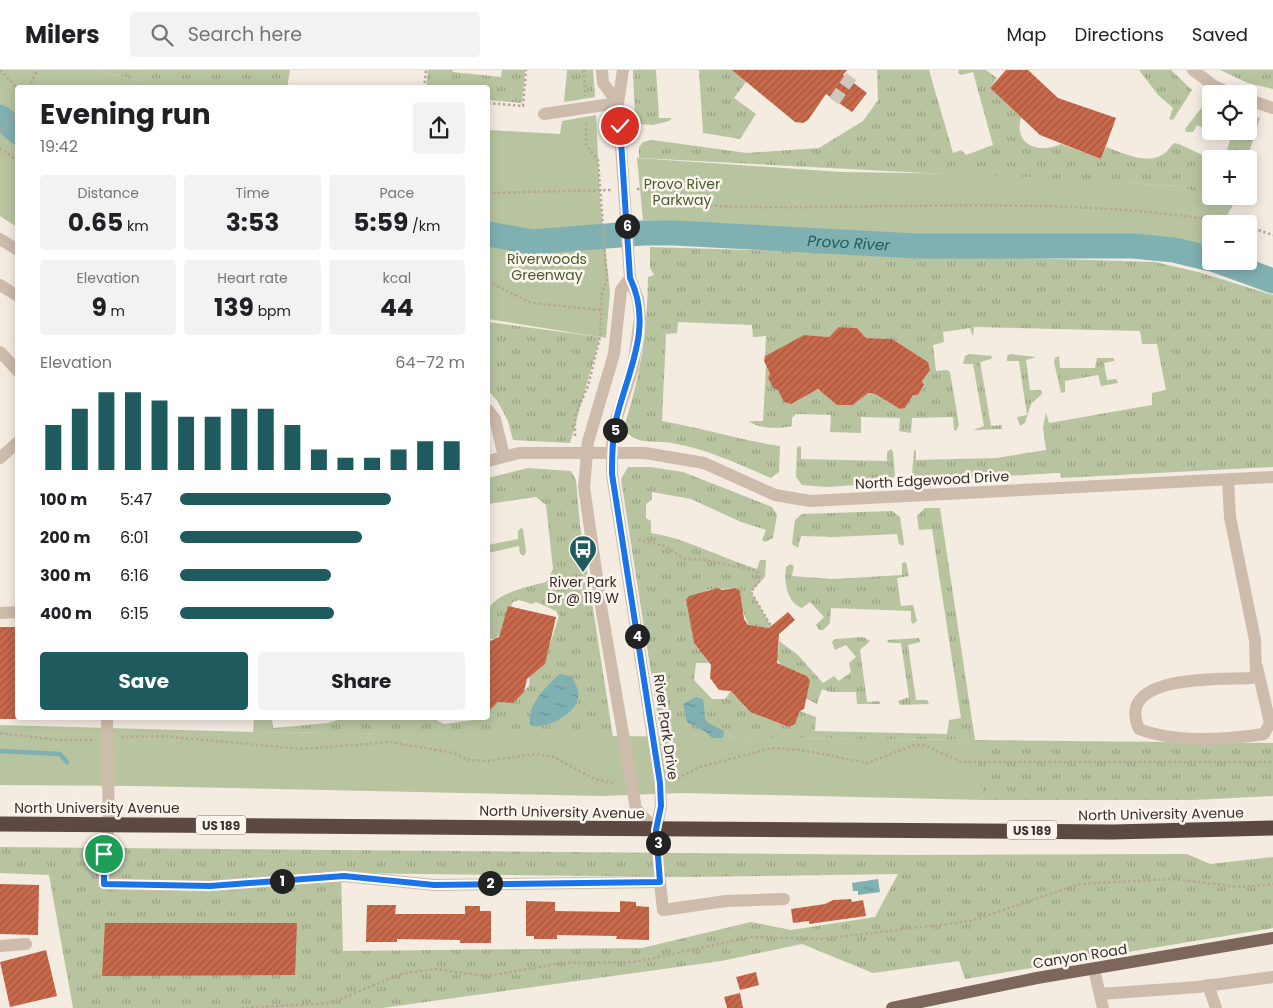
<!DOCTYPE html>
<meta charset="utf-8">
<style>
:root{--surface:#fff;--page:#f2f2f2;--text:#202124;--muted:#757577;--line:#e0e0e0;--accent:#1f5a5e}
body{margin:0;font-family:Poppins,sans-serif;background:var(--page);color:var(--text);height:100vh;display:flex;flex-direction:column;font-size:19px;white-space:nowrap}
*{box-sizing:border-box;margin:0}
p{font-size:16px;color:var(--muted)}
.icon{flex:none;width:28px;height:28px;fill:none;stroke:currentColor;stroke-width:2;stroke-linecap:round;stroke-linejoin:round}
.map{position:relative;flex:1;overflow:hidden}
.drawer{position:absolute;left:15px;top:15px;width:475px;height:635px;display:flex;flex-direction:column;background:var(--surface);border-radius:5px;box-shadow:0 2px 12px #0003}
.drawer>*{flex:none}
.buttons{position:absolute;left:1202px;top:15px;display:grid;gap:10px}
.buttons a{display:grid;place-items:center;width:55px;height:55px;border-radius:5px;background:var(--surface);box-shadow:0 2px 12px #0003;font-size:25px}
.pin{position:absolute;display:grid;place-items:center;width:42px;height:42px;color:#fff;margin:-21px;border:2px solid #fff;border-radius:50%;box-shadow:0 1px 5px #0007}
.km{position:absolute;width:25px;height:25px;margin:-12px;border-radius:50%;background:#222;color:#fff;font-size:14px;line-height:25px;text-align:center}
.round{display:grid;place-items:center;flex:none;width:52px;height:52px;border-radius:5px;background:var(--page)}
.head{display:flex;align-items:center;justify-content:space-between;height:85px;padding:0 25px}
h1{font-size:28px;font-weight:700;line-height:38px}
.figures{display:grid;grid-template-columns:repeat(3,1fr);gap:8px;height:85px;padding:5px 25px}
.figures div{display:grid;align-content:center;border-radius:5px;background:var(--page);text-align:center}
.figures b{font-size:25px;font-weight:700}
.figures small{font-size:14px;font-weight:400}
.figures p{font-size:14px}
.chart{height:140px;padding:10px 25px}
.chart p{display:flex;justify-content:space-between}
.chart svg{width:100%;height:90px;margin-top:5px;stroke:var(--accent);stroke-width:6}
.button{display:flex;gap:10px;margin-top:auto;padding:10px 25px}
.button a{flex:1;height:58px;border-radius:5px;background:var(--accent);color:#fff;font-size:20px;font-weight:700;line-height:58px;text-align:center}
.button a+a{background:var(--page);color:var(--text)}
ul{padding:0 25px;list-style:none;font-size:16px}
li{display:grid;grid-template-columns:80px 60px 1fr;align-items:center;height:38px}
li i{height:12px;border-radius:6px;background:var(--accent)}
header{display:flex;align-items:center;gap:30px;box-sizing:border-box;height:70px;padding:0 25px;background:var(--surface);border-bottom:1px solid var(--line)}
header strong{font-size:24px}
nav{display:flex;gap:28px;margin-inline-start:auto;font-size:18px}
.search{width:350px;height:45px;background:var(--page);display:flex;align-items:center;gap:12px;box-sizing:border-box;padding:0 18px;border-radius:5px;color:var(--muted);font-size:19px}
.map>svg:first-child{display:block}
</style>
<header>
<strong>Milers</strong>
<div class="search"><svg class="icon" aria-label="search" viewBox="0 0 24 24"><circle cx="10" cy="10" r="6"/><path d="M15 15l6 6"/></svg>Search here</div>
<nav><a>Map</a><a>Directions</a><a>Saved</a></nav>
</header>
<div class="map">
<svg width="1273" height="938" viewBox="0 0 1273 938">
<defs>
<pattern id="grass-tufts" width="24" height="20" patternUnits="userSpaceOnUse" patternTransform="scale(1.25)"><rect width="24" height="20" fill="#b8c4a0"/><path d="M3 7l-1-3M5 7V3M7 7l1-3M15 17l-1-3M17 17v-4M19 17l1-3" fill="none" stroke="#97a083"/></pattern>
<pattern id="water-ripples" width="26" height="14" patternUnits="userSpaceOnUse" patternTransform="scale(1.25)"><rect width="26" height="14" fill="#7fb0b2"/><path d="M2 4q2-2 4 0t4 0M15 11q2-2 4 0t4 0" fill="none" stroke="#699091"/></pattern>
<pattern id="building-hatch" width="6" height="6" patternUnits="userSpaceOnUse" patternTransform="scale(1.25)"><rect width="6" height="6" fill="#c8694b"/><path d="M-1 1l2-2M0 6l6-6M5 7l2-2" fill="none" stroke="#a4573f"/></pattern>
</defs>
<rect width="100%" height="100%" fill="#f4ebe1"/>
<g fill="url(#grass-tufts)" fill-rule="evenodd">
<polygon points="94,0 290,0 287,18 145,17 146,12"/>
<polygon points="428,0 452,0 453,2 501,7 502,0 525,0 522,33 488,30 488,18 426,17"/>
<polygon points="567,0 593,0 595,27 564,32"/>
<polygon points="633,0 656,0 659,48 672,48 669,51 653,55 639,54 635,50"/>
<polygon points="699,0 735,0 746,12 734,28 756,44 740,69 703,63"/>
<path d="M877 0H929L953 83 961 80 966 85 993 75 973 2 961 5 958 3 959 0H986L997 8 990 18 1021 47C1013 76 1040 84 1061 74L1101 89 1106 77C1124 83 1149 97 1166 82 1169 79 1171 76 1174 73L1179 74 1211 89V126H1236L1233 135 1178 116 639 88V77L643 72 652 70 747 83 819 78 863 51 878 30Z"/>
<polygon points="1139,0 1171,0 1192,20 1173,50 1169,49 1173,38 1158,25"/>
<polygon points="1220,0 1273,0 1273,19 1248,13"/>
<polygon points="1210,31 1211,61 1249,61 1249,46 1260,48 1247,89 1236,89 1237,85 1227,80 1230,70 1197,55 1193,62 1186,62 1185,59 1203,36"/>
<path d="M650 177 1155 192 1198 202 1273 225V397L1061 408 1060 403H1057L919 411 912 404 914 380 916 381V390L996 388 1046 380 1043 357 1046 343 1049 353 1152 335V323L1166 320 1157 274H1142L1140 261 974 257 973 267 970 258 943 262 944 272 933 275 936 301 947 300 950 302 959 355 956 361 954 360 953 347 912 348 911 363 899 361 900 348 861 347V363L830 362 831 345 796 344 792 348V356C781 359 757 359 749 351H763L766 296 770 304 768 309 773 317 778 319 784 332 790 334 816 320 828 321 837 335H853L862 328 863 323 875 324 900 339 905 338 913 325H918L924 316 922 311 930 300 928 292 892 269 866 268 857 258 840 257 829 267 804 265 765 286 766 266 753 267 752 255 678 252 677 263 666 264 662 351C702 358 740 370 780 376L779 402 771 408C738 394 707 379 672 373 654 370 632 376 624 357 641 304 647 263 648 207L654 205 650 198Z"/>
<polygon points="488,252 600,267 570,373 513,370 508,351 498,332 488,320"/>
<polygon points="969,284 992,286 991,289 980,292 991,356 1002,355 1002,359 973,360 984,356 973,294 963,294 965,286"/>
<polygon points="1010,284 1036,287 1026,290 1030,320 1041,320 1042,324 1031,334 1025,353 1020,356 1017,347 1027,345 1019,291 1007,291 1007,286"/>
<polygon points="1059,286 1060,298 1095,298 1097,288 1114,288 1114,291 1104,293 1107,310 1116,309 1118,313 1101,316 1098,305 1065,311 1065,322 1061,323 1054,292 1055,288"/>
<polygon points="799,376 801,377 801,389 887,391 887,382 891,379 893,382 895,406 887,413 826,417 802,415 796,407 797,378"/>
<path d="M628 397H650L683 402 772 437 777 445 773 468 765 472 762 470 766 460 741 452 691 429 652 422V430L646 434V448L651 451V463C688 469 721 488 757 499L760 490H766L765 507 751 522 771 556 769 558 756 556 751 560C747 553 745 542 739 537L742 534 740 522 735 518 707 520 705 523 689 526 687 530 688 543 693 545 690 550 694 573 699 580H704L703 585 709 593H696L694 610 712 629H725L731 621 738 629H743V635L750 642 789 657 795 654 800 641 816 647 815 661 947 664 949 650 961 648 932 459 919 460 917 446 925 438H940L975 670 1273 673V726L1194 730H983L974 670 661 667 621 409Z"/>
<path d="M528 398 571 401 576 410 580 455 613 667 253 662 254 648H272L273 658 328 653 343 648H437L438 651 444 654 488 648V642L502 628H516L529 616 530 603 546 586 559 546 556 541 536 532 532 534 519 530 513 532 499 565 495 569H488C488 561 485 549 488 541 494 523 530 516 546 512L553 499 546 435 536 427 488 434V408Z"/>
<polygon points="892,441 900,447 904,473 903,476 899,474 897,464 834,467 801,466 798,478 792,474 795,450 802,444"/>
<polygon points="521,458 523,459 526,482 524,486 520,484 519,476 488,483 488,475 518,469 518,461"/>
<path d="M906 492 909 506 897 508 901 536 913 535 917 551 913 554 911 551V541L831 538 830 553 823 560H819L816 555 824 547 810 532 802 538C786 532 784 511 786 497L790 494 794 496 792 506 834 509 902 505V493Z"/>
<polygon points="863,567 870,571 860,580 867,632 879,631 880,634 857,634 856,622 830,622 822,619 817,634 807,629 805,626 810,612 807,606 796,601 792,604 789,598 781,595 774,585 778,583 779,571 798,585 823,613 834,606 839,611 851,602 849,593 856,587 846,575 835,580 832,572 835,569"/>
<polygon points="919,568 920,572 908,575 916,630 927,630 929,634 900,635 898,631 909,627 901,573 889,573 887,570"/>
<path d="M0 777 909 785 1187 784 1210 794 1273 787V858L965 909 959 891 873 903 802 874 721 891 382 938H73L49 805 0 803ZM341 803 685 807 898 804 875 847 791 860 751 852 642 878 343 881Z"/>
</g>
<g fill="#b8c4a0">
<polygon points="0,0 94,0 147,12 145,18 18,18 17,157 0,146"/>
<polygon points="596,45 600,131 610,222 606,268 488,249 488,60 560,64 562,51"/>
<polygon points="637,88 841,102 974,104 1178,116 1233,135 1222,154 1211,154 1211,171 1208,177 1179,169 1134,166 916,164 643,150"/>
<polygon points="0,655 253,662 975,670 983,730 682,723 602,726 135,716 0,715"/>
</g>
<g fill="url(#water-ripples)">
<path d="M560 604 571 606C575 613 580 620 578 628 575 645 546 659 531 656 524 638 548 614 560 604Z"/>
<path d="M696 627 703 629C708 656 698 647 724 661L723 668H712L706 662 687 652 683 634Z"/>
<polygon points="878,809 880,822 858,825 858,821 853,821 852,813"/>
</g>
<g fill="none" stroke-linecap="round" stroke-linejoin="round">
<polyline stroke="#7fb0b2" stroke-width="4.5" points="0,681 60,684 67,692"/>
<g stroke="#7fb0b2" stroke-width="25">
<polyline points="0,47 18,62"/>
<path id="s1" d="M488 164 533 172 643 163H674L917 176H1133L1174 180 1211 189"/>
<polyline points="1218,191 1273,211"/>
</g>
</g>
<g fill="url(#building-hatch)">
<polygon points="732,0 847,0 843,5 867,23 852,42 826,24 808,50 803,53 795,52"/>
<polygon points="1006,0 1028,0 1058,28 1116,48 1101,89 1040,65 990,18"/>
<polygon points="839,257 857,258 866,268 892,269 928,292 930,300 922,311 924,315 918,325 913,325 905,338 900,339 875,324 868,323 853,335 837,335 818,319 791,334 784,332 778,320 773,318 768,308 770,304 764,291 765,286 804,265 829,267"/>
<polygon points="718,518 722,520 735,518 740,521 744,549 748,555 769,558 788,542 795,550 779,564 777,593 807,606 810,611 804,639 800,641 795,654 789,657 750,642 731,621 719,620 710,608 711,595 694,573 686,530 689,526"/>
<polygon points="508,536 556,547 545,594 527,609 524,622 513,633 498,632 488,642 488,572 499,567"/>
<rect x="0" y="557" width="18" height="92"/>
<polygon points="0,814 39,815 38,865 0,864"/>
<polygon points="851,829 852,832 863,830 866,846 809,854 809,851 793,853 791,839 825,834 833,830"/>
<polygon points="526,831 555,832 555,841 620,842 620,831 636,832 636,836 649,837 649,870 616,869 617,866 557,865 557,869 534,869 534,866 526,866"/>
<polygon points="367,835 396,835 395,844 465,844 465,836 480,836 480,841 491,841 491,873 460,873 460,870 397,869 397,872 366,872"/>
<polygon points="105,853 297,853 295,905 102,906"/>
<polygon points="46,880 57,926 10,937 0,892"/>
<polygon points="756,902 759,915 740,920 736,907"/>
<polygon points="740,923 743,938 727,938 724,927"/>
</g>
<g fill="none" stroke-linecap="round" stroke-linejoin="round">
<polyline stroke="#cfc6bd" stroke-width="12" stroke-dasharray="12 6" stroke-linecap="butt" points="834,31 853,4"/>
<g stroke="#b9a596" stroke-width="2.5" stroke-dasharray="2.5 2.5" stroke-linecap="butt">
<polyline points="0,0 18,19"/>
<polyline points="584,0 585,26"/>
<polyline points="29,18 37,0"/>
<polyline points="424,18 426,0"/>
<polyline points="488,33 523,36 526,0"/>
<polyline points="0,63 18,41"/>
<polyline points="0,78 18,91"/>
<path d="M637 119C652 119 666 129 681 132 701 135 724 137 745 137 909 139 1075 125 1237 154"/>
<polyline points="488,123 612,120"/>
<polyline points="1249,157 1273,165"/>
<polyline points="488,212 532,233 601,240"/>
<polyline points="575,366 575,345 588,316 600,267 602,223 607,210 598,90 586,75 586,51"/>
<polyline points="638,470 665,476 684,489 705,490 757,501 760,510 751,522 771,556"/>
<polyline points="0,663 57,670 95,670"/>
<polyline points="121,667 163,666 301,679 392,672 453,683 469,690 487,691 536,684 554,687 594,709 614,713"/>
<polyline points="673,711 700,697 772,678 802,680 868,693 914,675 924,675 961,692 1273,692"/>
<polyline points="241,938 330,933 401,904 434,899 488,906 561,893 635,892 751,867 822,869 971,851 1079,814 1173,809 1240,817 1273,814"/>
</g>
<g stroke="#cdbbac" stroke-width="12">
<polyline points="602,0 603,13 618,33"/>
<polyline points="1193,0 1214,16 1232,24"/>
<polyline points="1249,30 1273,38"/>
<polyline points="544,44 618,33"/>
<polyline points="0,169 18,180"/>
<polyline points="630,208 621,220 614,284 588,372 584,417 602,542 636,739 656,760"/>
<polyline points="0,215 18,226"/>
<polyline points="0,282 18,301"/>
<polyline points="488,340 495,349 504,386"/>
<polyline points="0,388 18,372"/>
<polyline points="488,391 519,383 645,383 704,393 775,425 810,431 1273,407"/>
<path d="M1228 410 1230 447 1255 570 1256 605 1251 608C1221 610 1114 603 1139 659 1176 673 1225 670 1264 664L1270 653 1257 597"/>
<polyline points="0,543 18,542"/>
<polyline points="107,648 109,755 104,784 104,814 210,816 343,806 434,815 660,812 656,760 661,736 660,713 612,404 612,375 616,350 633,298 640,248 638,229 630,208 622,91 618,33 623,0"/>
<polyline points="660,812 663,840 726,831 784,829"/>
<polyline points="0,876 26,874"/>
<polyline points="1094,899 1103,938"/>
<polyline points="1208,915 1216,938"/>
<polyline points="1100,924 1198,917 1273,907"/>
</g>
<polyline stroke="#7d675c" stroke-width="12" points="892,938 1037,908 1273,868"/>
<polyline stroke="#5c4a42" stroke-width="15" points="0,754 1113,762 1273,758"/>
</g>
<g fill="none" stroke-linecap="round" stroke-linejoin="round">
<g stroke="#fff" stroke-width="10">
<path id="route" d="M104 784V814L210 816 344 806 434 815 660 812 656 760 661 736 660 713 612 404C612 386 612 368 616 350 627 303 654 257 630 208L620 56"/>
</g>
<use href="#route" stroke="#1a73e8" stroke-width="6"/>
</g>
<defs>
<g id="bus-pin" transform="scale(1.4375)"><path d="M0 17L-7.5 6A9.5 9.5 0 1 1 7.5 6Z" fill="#1f5a5e" stroke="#fbf5ee"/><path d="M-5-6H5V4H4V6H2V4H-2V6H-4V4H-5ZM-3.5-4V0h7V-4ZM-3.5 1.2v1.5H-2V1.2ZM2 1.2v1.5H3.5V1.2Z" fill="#fff"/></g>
</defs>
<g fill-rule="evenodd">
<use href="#bus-pin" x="583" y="479"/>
</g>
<g text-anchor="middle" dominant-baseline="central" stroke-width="5" stroke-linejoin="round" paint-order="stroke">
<g fill="#fbf5ee" stroke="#756b66" stroke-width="1">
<rect x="196" y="745.5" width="50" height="19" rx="4"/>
<rect x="1007" y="750.5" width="50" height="19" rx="4"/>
</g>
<g font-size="12" font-weight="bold" fill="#3b302b">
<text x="221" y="755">US 189</text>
<text x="1032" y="760">US 189</text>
</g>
<g font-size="14" fill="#4a5a2e" stroke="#fbf5ee">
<text x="682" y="114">Provo River<tspan x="682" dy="16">Parkway</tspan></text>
<text x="547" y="189">Riverwoods<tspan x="547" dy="16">Greenway</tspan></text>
</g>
<g font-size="14" fill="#3b302b" stroke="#fbf5ee">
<text transform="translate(932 410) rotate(-3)">North Edgewood Drive</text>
<text transform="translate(666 657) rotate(82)">River Park Drive</text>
<text x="97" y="738">North University Avenue</text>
<text transform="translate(562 742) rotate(1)">North University Avenue</text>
<text transform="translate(1161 744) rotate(-1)">North University Avenue</text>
<text transform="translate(1080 886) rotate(-9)">Canyon Road</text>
</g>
<g font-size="14" fill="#3b302b" stroke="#fbf5ee">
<text x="583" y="512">River Park<tspan x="583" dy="16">Dr @ 119 W</tspan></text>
</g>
<g font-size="15" font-style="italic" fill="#1f5a5e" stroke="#fbf5ee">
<text stroke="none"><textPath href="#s1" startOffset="362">Provo River</textPath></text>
</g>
</g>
</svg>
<div class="buttons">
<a><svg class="icon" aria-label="locate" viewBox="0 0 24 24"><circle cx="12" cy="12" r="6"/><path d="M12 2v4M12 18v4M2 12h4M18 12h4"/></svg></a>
<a>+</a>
<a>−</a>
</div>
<div class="pin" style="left:104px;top:784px;background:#1e9e55"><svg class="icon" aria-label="arrive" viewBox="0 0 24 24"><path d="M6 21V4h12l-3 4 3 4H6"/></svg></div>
<div class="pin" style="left:620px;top:56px;background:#d93025"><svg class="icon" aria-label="check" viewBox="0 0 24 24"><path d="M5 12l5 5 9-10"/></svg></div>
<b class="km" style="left:282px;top:811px">1</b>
<b class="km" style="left:490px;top:813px">2</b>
<b class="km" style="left:658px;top:773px">3</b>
<b class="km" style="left:637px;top:566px">4</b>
<b class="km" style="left:615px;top:360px">5</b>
<b class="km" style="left:627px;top:156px">6</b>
<section class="drawer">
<div class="head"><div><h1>Evening run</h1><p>19:42</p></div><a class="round"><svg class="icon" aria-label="share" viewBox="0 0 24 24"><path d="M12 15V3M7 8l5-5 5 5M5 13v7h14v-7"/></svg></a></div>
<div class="figures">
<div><p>Distance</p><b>0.65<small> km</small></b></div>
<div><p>Time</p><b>3:53</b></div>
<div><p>Pace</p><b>5:59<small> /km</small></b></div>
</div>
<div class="figures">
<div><p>Elevation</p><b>9<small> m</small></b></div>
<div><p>Heart rate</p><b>139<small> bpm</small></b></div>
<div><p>kcal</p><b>44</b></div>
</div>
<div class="chart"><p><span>Elevation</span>64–72 m</p>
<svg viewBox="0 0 160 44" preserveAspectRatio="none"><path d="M5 44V22M15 44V14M25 44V6M35 44V6M45 44V10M55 44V18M65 44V18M75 44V14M85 44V14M95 44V22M105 44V34M115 44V38M125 44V38M135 44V34M145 44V30M155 44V30"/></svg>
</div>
<ul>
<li><b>100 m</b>5:47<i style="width:74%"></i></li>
<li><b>200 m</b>6:01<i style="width:64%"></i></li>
<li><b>300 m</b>6:16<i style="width:53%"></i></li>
<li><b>400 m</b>6:15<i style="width:54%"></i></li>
</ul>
<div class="button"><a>Save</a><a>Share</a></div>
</section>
</div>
